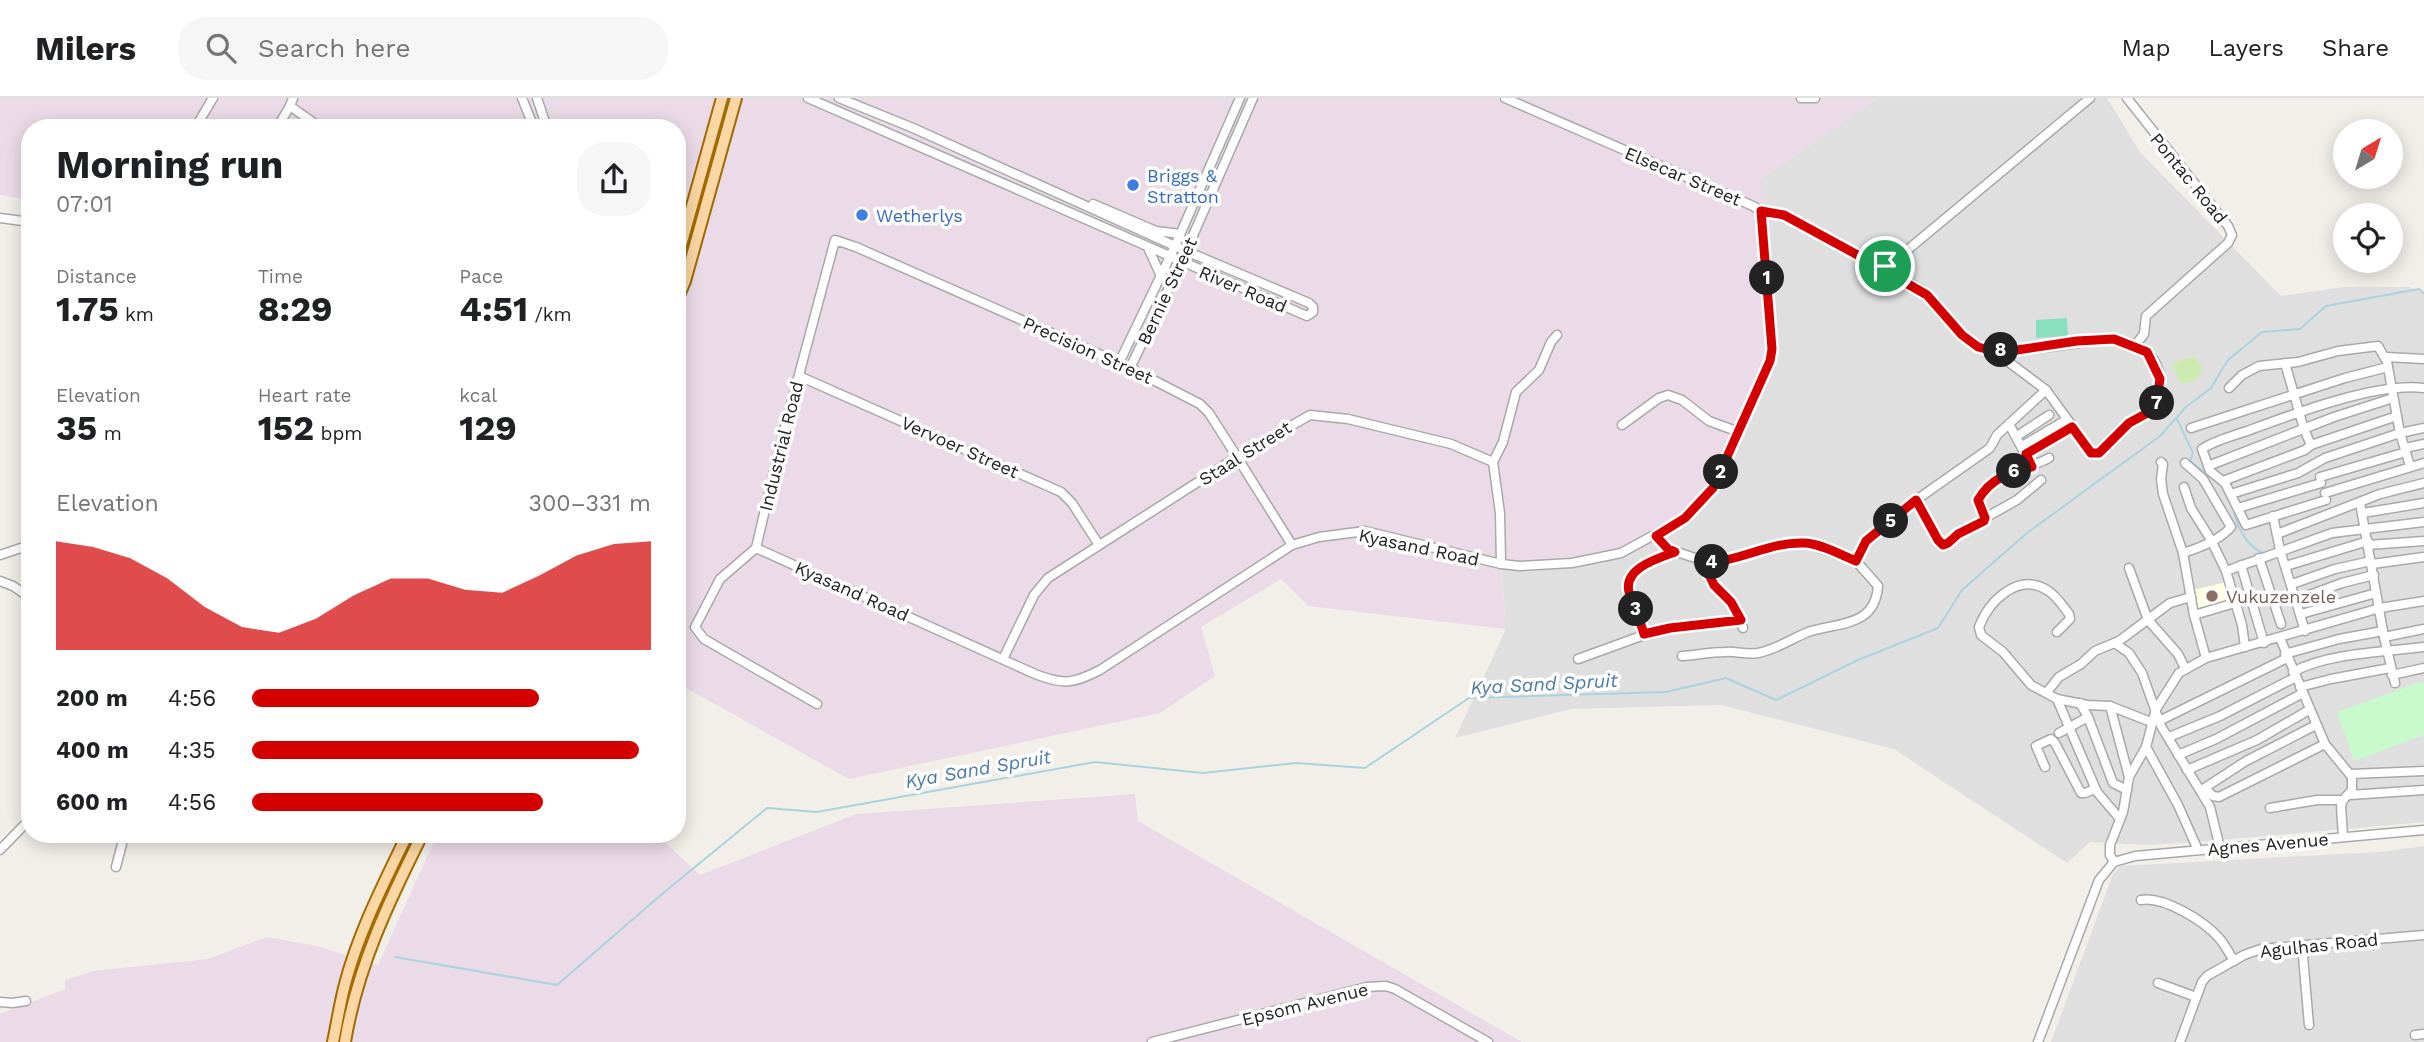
<!DOCTYPE html>
<meta charset="utf-8">
<style>
:root{--surface:#fff;--page:#f6f6f6;--text:#202124;--muted:#757577;--line:#e0e0e0;--accent:#d40000}
body{margin:0;font-family:"Work Sans",sans-serif;background:var(--page);color:var(--text);height:100vh;display:flex;flex-direction:column;font-size:26px;white-space:nowrap}
*{box-sizing:border-box;margin:0}
p{font-size:23px;color:var(--muted)}
.icon{flex:none;width:38px;height:38px;fill:none;stroke:currentColor;stroke-width:2;stroke-linecap:round;stroke-linejoin:round}
.map{position:relative;flex:1;overflow:hidden}
.drawer{position:absolute;left:21px;top:21px;width:665px;height:724px;display:flex;flex-direction:column;background:var(--surface);border-radius:28px;box-shadow:0 4px 18px #0003}
.drawer>*{flex:none}
.needle{width:46px;rotate:38deg}
.fabs{position:absolute;left:2333px;top:21px;display:grid;gap:14px}
.fabs a{display:grid;place-items:center;width:70px;height:70px;border-radius:50%;background:var(--surface);box-shadow:0 4px 18px #0003;font-size:35px}
.pin{position:absolute;display:grid;place-items:center;width:60px;height:60px;color:#fff;margin:-30px;border:4px solid #fff;border-radius:50%;box-shadow:0 2px 7px #0007}
.km{position:absolute;width:35px;height:35px;margin:-18px;border-radius:50%;background:#222;color:#fff;font-size:19px;line-height:35px;text-align:center}
.round{display:grid;place-items:center;flex:none;width:74px;height:74px;border-radius:28px;background:var(--page)}
.overview{display:flex;align-items:center;justify-content:space-between;height:119px;padding:0 35px}
h1{font-size:38px;font-weight:700;line-height:52px}
.metrics{display:grid;grid-template-columns:repeat(3,1fr);gap:10px;height:119px;padding:7px 35px}
.metrics div{display:grid;align-content:center}
.metrics b{font-size:35px;font-weight:700}
.metrics small{font-size:19px;font-weight:400}
.metrics p{font-size:19px}
.chart{height:196px;padding:14px 35px}
.chart p{display:flex;justify-content:space-between}
.chart svg{width:100%;height:126px;margin-top:7px;fill:var(--accent);opacity:.7}
ul{padding:0 35px;list-style:none;font-size:23px}
li{display:grid;grid-template-columns:112px 84px 1fr;align-items:center;height:52px}
li i{height:18px;border-radius:9px;background:var(--accent)}
header{display:flex;align-items:center;gap:42px;box-sizing:border-box;height:98px;padding:0 35px;background:var(--surface);border-bottom:2px solid var(--line)}
header strong{font-size:33px}
nav{display:flex;gap:38px;margin-inline-start:auto;font-size:24px}
.search{width:490px;height:63px;background:var(--page);display:flex;align-items:center;gap:18px;box-sizing:border-box;padding:0 24px;border-radius:28px;color:var(--muted);font-size:26px}
.map>svg:first-child{display:block}
</style>
<header>
<strong>Milers</strong>
<div class="search"><svg class="icon" aria-label="search" viewBox="0 0 24 24"><circle cx="10" cy="10" r="6"/><path d="M15 15l6 6"/></svg>Search here</div>
<nav><a>Map</a><a>Layers</a><a>Share</a></nav>
</header>
<div class="map">
<svg width="2424" height="944" viewBox="0 0 2424 944">
<rect width="100%" height="100%" fill="#f2efe9"/>
<g fill="#e0dfdf">
<polygon points="1878,0 2107,0 2140,54 2281,198 2344,189 2409,189 2424,195 2424,724 2198,744 2147,747 2090,744 2067,765 1894,651 1721,607 1571,611 1455,640 1506,531 1501,466 1760,81"/>
<polygon points="2424,748 2424,944 2051,944 2113,776 2121,768 2379,754"/>
</g>
<g fill="#ebdbe8">
<polygon points="0,0 1878,0 1760,81 1767,117 1780,256 1728,371 1705,396 1672,427 1627,448 1591,458 1501,469 1506,531 1308,508 1281,481 1201,529 1215,578 1160,615 849,681 677,585 677,30 30,30 30,102 0,97"/>
<polygon points="1135,696 1138,723 1522,944 0,944 0,916 65,891 65,882 93,873 208,861 267,839 317,848 378,867 437,737 657,737 700,777 856,716"/>
</g>
<polygon fill="#ffffe5" points="2227,484 2232,503 2197,512 2193,492"/>
<polygon fill="#cdebb0" points="2195,259 2201,267 2201,275 2194,283 2181,286 2172,267 2182,261"/>
<polygon fill="#c8facc" points="2424,583 2424,637 2354,663 2337,614"/>
<polygon fill="#88e0be" points="2067,220 2068,238 2036,240 2036,222"/>
<g fill="none" stroke-linecap="round" stroke-linejoin="round">
<g stroke="#aad3df" stroke-width="2">
<polyline points="2177,321 2193,355 2190,363 2221,387"/>
<path d="M2234 410C2234 425 2247 448 2261 454"/>
<polyline points="395,859 557,887 662,796 767,710 817,714 1095,664 1203,675 1296,665 1365,670 1469,600 1666,594 1726,580 1776,602 1858,562 1938,530 1962,492 2027,435 2160,338 2186,309 2211,290 2227,263 2262,234 2300,231 2326,208 2419,191 2424,195"/>
</g>
<g stroke="#a9a9a9" stroke-width="11">
<g id="minor">
<polyline points="293,0 290,8 321,30"/>
<polyline points="522,0 534,30"/>
<polyline points="537,0 547,30"/>
<polyline points="808,0 1307,218 1313,214 1313,209 1309,205 1186,153 913,30 839,0"/>
<polyline points="1505,0 1753,108 1761,113 1784,117 1794,122 1872,164 1885,168 1893,164 2090,0"/>
<polyline points="1801,0 1815,0"/>
<polyline points="2127,0 2228,128 2232,137 2228,145 2146,218 2144,236 2133,250"/>
<polyline points="195,30 213,0"/>
<polyline points="277,30 290,8"/>
<polyline points="1093,106 1156,133 1180,136"/>
<polyline points="0,120 30,124"/>
<polyline points="1149,152 1161,178"/>
<path d="M1885 168C1898 182 1916 185 1929 198 1944 213 1955 234 1973 246 1998 262 2079 243 2111 241 2117 242 2141 250 2146 254 2161 264 2165 294 2155 308 2149 318 2133 320 2125 329 2116 339 2106 355 2092 355L2046 292 1994 253"/>
<polyline points="2386,259 2424,261"/>
<polyline points="1119,265 1175,148 1240,0"/>
<polyline points="2285,265 2304,331 2311,347"/>
<polyline points="1130,270 1181,165 1253,0"/>
<polyline points="799,278 1061,394 1072,405 1099,447"/>
<polyline points="2229,290 2242,277 2259,268 2298,264 2338,253 2378,248 2387,264 2400,335 2410,368"/>
<polyline points="2009,326 2032,369"/>
<polyline points="1622,327 1659,300 1668,297 1682,302 1709,323 1739,334"/>
<polyline points="2191,330 2345,280 2388,269"/>
<polyline points="2017,338 2049,317"/>
<polyline points="2022,348 2066,322"/>
<polyline points="2405,350 2424,346"/>
<polyline points="2026,356 2072,329"/>
<polyline points="1493,364 1503,344 1516,294 1539,272 1551,244 1557,237"/>
<polyline points="2161,364 2163,366 2161,381 2163,396 2183,455 2194,517 2206,560"/>
<polyline points="2208,368 2334,319 2393,300"/>
<polyline points="2320,379 2406,354"/>
<polyline points="2223,383 2305,352 2311,347 2397,318"/>
<polyline points="2184,389 2191,410 2211,442 2226,473 2242,527 2245,549"/>
<polyline points="2325,395 2424,365"/>
<polyline points="2231,396 2298,375 2325,360 2400,335 2424,330"/>
<path d="M1916 402 1938 442 1944 447C1951 444 1952 439 1958 436 1968 430 1979 429 1985 420L2017 402 2041 382"/>
<path d="M2326 402 2246 427 2225 385 2210 373 2202 351C2215 342 2233 338 2247 333 2293 316 2377 284 2424 290"/>
<polyline points="2360,405 2384,539 2395,585"/>
<polyline points="2238,410 2321,385"/>
<polyline points="2363,415 2424,405"/>
<polyline points="2273,418 2280,452 2305,533"/>
<path d="M1985 420 1978 402C1995 372 2021 375 2049 360"/>
<polyline points="2277,436 2380,396 2424,385"/>
<path d="M1655 438 1668 451 1707 464 1725 462 1783 447 1809 446 1856 463 1878 488C1875 530 1837 524 1808 534 1791 541 1777 551 1758 555 1747 557 1736 553 1725 554 1711 554 1696 557 1682 558"/>
<polyline points="2368,447 2424,443"/>
<path d="M756 450 1035 576C1063 587 1073 586 1100 572L1292 447 1319 439 1365 433 1501 466 1520 468 1572 465 1621 455 1683 421 1710 395 1767 272 1772 251 1761 113"/>
<path d="M2183 455C2199 450 2220 442 2231 429L2203 381 2185 365"/>
<polyline points="0,457 30,447"/>
<polyline points="2259,460 2281,526"/>
<polyline points="1856,463 1866,443 1912,405 1990,350 1997,337 2046,292"/>
<polyline points="1703,464 1714,487 1737,513 1743,530"/>
<polyline points="2372,466 2424,459"/>
<polyline points="2241,467 2264,545"/>
<polyline points="2286,468 2368,443"/>
<polyline points="2129,470 2148,522 2178,556 2185,570"/>
<polyline points="2226,473 2332,435 2424,424"/>
<polyline points="0,483 13,488 26,497 30,530"/>
<polyline points="2292,486 2335,471 2371,463"/>
<polyline points="2296,502 2342,485 2374,477"/>
<polyline points="2301,516 2376,495"/>
<polyline points="2194,517 2235,505"/>
<path d="M2057 534 2070 521 2069 516C2062 507 2056 497 2047 492 2018 474 1989 503 1979 529L1981 537 2003 554 2031 587 2057 601 2087 607 2110 608 2151 624"/>
<path d="M1644 536C1640 522 1633 508 1629 494 1623 470 1659 460 1675 454"/>
<polyline points="2384,539 2424,531"/>
<polyline points="2280,540 2325,646 2352,679 2352,692 2343,702 2341,708 2343,739"/>
<polyline points="2116,546 2129,555 2142,575 2161,628 2210,709 2220,750"/>
<polyline points="2285,556 2339,541 2383,533"/>
<polyline points="1003,561 1034,497 1048,480 1237,359 1310,317 1348,321 1451,346 1493,364 1500,415 1501,466"/>
<polyline points="1578,561 1655,533 1741,522"/>
<path d="M2293 574C2327 555 2385 554 2424 549"/>
<polyline points="2392,577 2424,570"/>
<polyline points="2300,589 2331,581 2390,570"/>
<polyline points="2047,594 2059,579 2081,566 2095,553 2119,543 2170,505 2191,499"/>
<polyline points="2057,601 2097,694 2120,721"/>
<polyline points="2080,605 2088,619 2113,685 2127,692"/>
<polyline points="817,606 704,541 695,529 720,481 756,450 780,348 835,142 856,149 1126,268 1200,306 1209,315 1237,359 1292,447"/>
<polyline points="2110,608 2129,679"/>
<polyline points="2159,623 2287,560"/>
<polyline points="2059,635 2088,619"/>
<polyline points="2169,639 2220,618 2296,579"/>
<polyline points="2146,649 2178,707 2198,752"/>
<polyline points="2178,657 2216,641 2303,595"/>
<polyline points="2045,669 2036,648 2051,641 2055,645 2081,695 2085,695 2095,691"/>
<polyline points="2187,672 2257,642 2309,612"/>
<polyline points="2351,676 2424,673"/>
<polyline points="2205,690 2213,698 2219,699 2325,646"/>
<polyline points="2203,691 2246,663 2316,627"/>
<polyline points="2350,697 2424,692"/>
<polyline points="2270,710 2317,702 2343,702"/>
<polyline points="0,752 30,721"/>
<polyline points="2114,764 2110,757 2110,747 2123,714 2129,679 2146,649 2156,611 2179,575 2206,560 2380,510 2424,503"/>
<polyline points="116,769 122,746 120,737"/>
<path d="M2141 802C2164 798 2204 823 2219 840 2225 847 2229 855 2234 863"/>
<polyline points="2302,847 2309,927"/>
<polyline points="2158,885 2196,899"/>
<polyline points="0,904 12,905 26,903"/>
<polyline points="2415,937 2424,936"/>
<polyline points="1152,944 1367,889 1386,888 1395,891 1488,944"/>
<polyline points="2038,944 2099,782 2114,764 2135,758 2424,732"/>
<polyline points="2180,944 2202,884 2207,878 2244,857 2261,851 2424,837"/>
</g>
</g>
<g stroke="#a06b00" stroke-width="14">
<g id="major">
<polyline points="677,162 722,0"/>
<polyline points="677,202 685,183 736,0"/>
<path d="M333 944C337 925 340 905 345 886 359 833 384 785 407 737"/>
<path d="M345 944C357 870 389 803 422 737"/>
</g>
</g>
<use href="#minor" stroke="#fff" stroke-width="8"/>
<use href="#major" stroke="#fcd6a4" stroke-width="10"/>
</g>
<g fill="none" stroke-linecap="round" stroke-linejoin="round">
<g stroke="#fff" stroke-width="14">
<path id="route" d="M1761 113 1784 117 1863 160 1885 168 1894 178 1927 197 1962 237 1978 249 1994 253 2017 252 2077 243 2114 241 2147 254 2160 281 2156 307 2151 313 2129 325 2099 355H2091L2072 329 2026 356 2032 369C2008 375 1991 380 1978 402L1985 420 1984 423 1958 436 1948 445 1943 447 1938 442 1916 402 1866 443 1856 463C1841 457 1822 446 1805 445 1770 443 1738 465 1703 464L1714 487 1731 504 1741 522 1670 530 1644 536C1640 522 1633 508 1629 494 1623 470 1659 460 1675 454L1668 451 1656 438 1685 420 1713 390 1770 263 1772 251Z"/>
</g>
<use href="#route" stroke="#d40000" stroke-width="9"/>
</g>
<g fill="#3f7fe0" stroke="#fff" stroke-width="2.5">
<circle cx="1133" cy="87" r="7"/>
<circle cx="862" cy="117" r="7"/>
</g>
<circle fill="#8d6e63" stroke="#fff" stroke-width="2.5" cx="2212" cy="498" r="7"/>
<g text-anchor="middle" dominant-baseline="central" stroke-width="7" stroke-linejoin="round" paint-order="stroke">
<g font-size="18" fill="#366cbe" stroke="#fff" text-anchor="start">
<text x="1147" y="77">Briggs &amp;<tspan x="1147" dy="21">Stratton</tspan></text>
<text x="876" y="117">Wetherlys</text>
</g>
<g font-size="18" fill="#222" stroke="#fff">
<text transform="translate(1683 78) rotate(23)">Elsecar Street</text>
<text transform="translate(2189 80) rotate(51)">Pontac Road</text>
<text transform="translate(1243 191) rotate(23)">River Road</text>
<text transform="translate(1167 193) rotate(-65)">Bernie Street</text>
<text transform="translate(1088 252) rotate(24)">Precision Street</text>
<text transform="translate(781 348) rotate(-76)">Industrial Road</text>
<text transform="translate(960 349) rotate(24)">Vervoer Street</text>
<text transform="translate(1245 355) rotate(-32)">Staal Street</text>
<text transform="translate(1419 449) rotate(12)">Kyasand Road</text>
<text transform="translate(852 493) rotate(24)">Kyasand Road</text>
<text transform="translate(2268 746) rotate(-5)">Agnes Avenue</text>
<text transform="translate(2319 847) rotate(-6)">Agulhas Road</text>
<text transform="translate(1305 906) rotate(-14)">Epsom Avenue</text>
</g>
<g font-size="18" fill="#785e54" stroke="#fff" text-anchor="start">
<text x="2226" y="498">Vukuzenzele</text>
</g>
<g font-size="19" font-style="italic" fill="#4a7aab" stroke="#fff">
<text transform="translate(1544 586) rotate(-3)">Kya Sand Spruit</text>
<text transform="translate(978 671) rotate(-10)">Kya Sand Spruit</text>
</g>
</g>
</svg>
<div class="fabs">
<a><svg class="needle" viewBox="-14 -14 28 28"><path d="M0-13l5 13h-10z" fill="#e53935"/><path d="M0 13l5-13h-10z" fill="#757577"/></svg></a>
<a><svg class="icon" aria-label="locate" viewBox="0 0 24 24"><circle cx="12" cy="12" r="6"/><path d="M12 2v4M12 18v4M2 12h4M18 12h4"/></svg></a>
</div>
<div class="pin" style="left:1885px;top:168px;background:#1e9e55"><svg class="icon" aria-label="arrive" viewBox="0 0 24 24"><path d="M6 21V4h12l-3 4 3 4H6"/></svg></div>
<b class="km" style="left:1767px;top:180px">1</b>
<b class="km" style="left:1721px;top:374px">2</b>
<b class="km" style="left:1636px;top:511px">3</b>
<b class="km" style="left:1712px;top:464px">4</b>
<b class="km" style="left:1891px;top:423px">5</b>
<b class="km" style="left:2014px;top:373px">6</b>
<b class="km" style="left:2157px;top:305px">7</b>
<b class="km" style="left:2001px;top:252px">8</b>
<section class="drawer">
<div class="overview"><div><h1>Morning run</h1><p>07:01</p></div><a class="round"><svg class="icon" aria-label="share" viewBox="0 0 24 24"><path d="M12 15V3M7 8l5-5 5 5M5 13v7h14v-7"/></svg></a></div>
<div class="metrics">
<div><p>Distance</p><b>1.75<small> km</small></b></div>
<div><p>Time</p><b>8:29</b></div>
<div><p>Pace</p><b>4:51<small> /km</small></b></div>
</div>
<div class="metrics">
<div><p>Elevation</p><b>35<small> m</small></b></div>
<div><p>Heart rate</p><b>152<small> bpm</small></b></div>
<div><p>kcal</p><b>129</b></div>
</div>
<div class="chart"><p><span>Elevation</span>300–331 m</p>
<svg viewBox="0 0 160 44" preserveAspectRatio="none"><path d="M0 44V6L10 8L20 12L30 19L40 29L50 36L60 38L70 33L80 25L90 19L100 19L110 23L120 24L130 18L140 11L150 7L160 6V44z"/></svg>
</div>
<ul>
<li><b>200 m</b>4:56<i style="width:72%"></i></li>
<li><b>400 m</b>4:35<i style="width:97%"></i></li>
<li><b>600 m</b>4:56<i style="width:73%"></i></li>
</ul>
</section>
</div>
